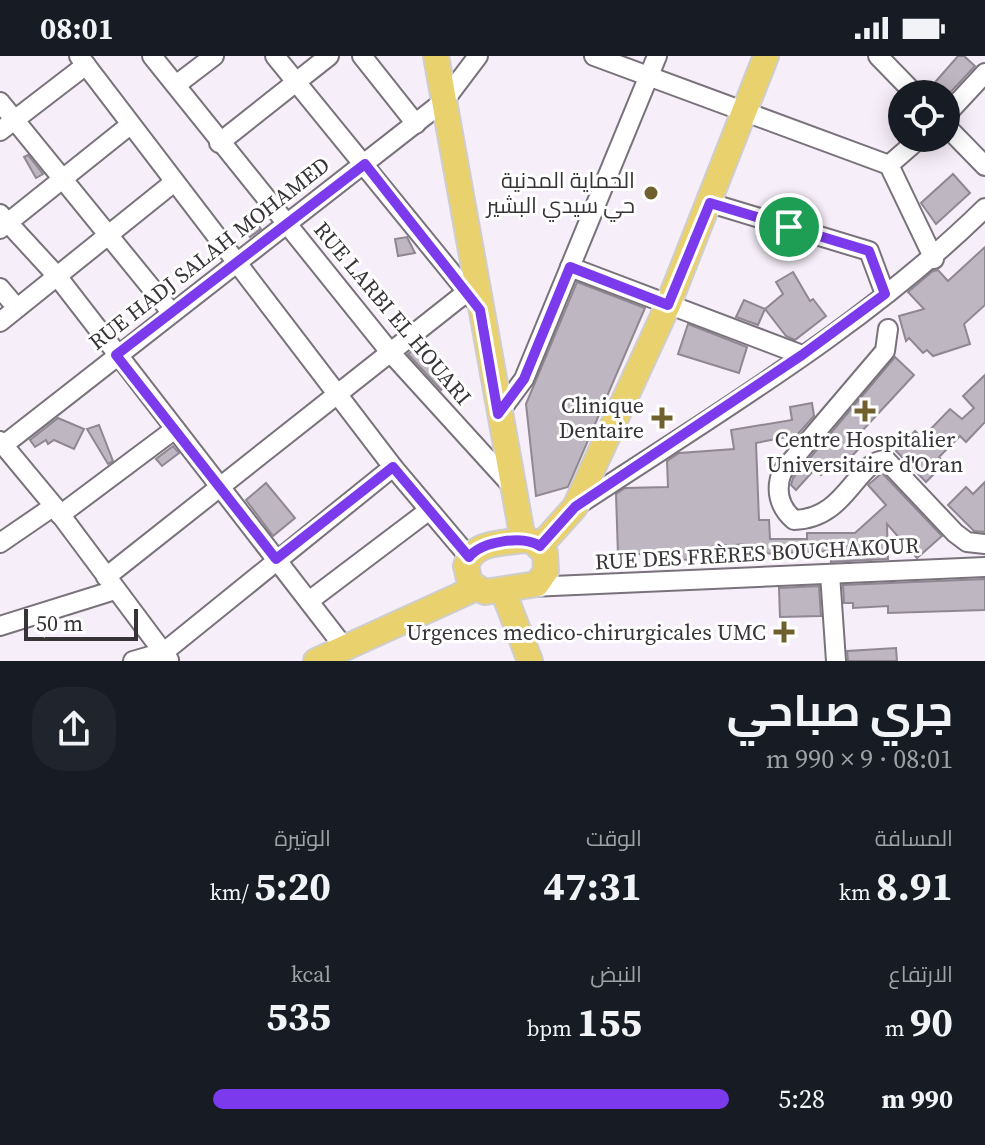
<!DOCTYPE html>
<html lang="ar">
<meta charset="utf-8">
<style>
:root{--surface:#171b24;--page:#20242c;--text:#f1f3f6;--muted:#9ea1a6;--accent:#7c3aed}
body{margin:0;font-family:"Source Serif 4",Cairo,serif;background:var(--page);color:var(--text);direction:rtl;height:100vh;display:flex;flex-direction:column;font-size:30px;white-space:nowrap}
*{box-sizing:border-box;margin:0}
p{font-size:26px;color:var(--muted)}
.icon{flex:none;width:44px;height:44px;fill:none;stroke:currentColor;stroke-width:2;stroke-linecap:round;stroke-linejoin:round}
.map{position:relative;height:605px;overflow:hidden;direction:ltr}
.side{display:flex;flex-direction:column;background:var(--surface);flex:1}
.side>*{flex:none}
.fabs{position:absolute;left:888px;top:24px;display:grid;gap:16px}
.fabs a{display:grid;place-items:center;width:72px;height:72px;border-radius:50%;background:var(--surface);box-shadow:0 4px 20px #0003;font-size:40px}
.scale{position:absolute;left:24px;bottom:20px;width:114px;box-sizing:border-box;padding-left:8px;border:4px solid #373438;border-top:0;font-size:22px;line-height:28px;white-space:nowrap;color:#373438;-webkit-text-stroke:6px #fff;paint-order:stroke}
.pin{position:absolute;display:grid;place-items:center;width:68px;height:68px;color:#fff;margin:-34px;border:4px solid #fff;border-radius:50%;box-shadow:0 2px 8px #0007}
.round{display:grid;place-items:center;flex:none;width:84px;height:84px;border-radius:32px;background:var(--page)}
.head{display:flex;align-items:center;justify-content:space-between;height:136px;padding:0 32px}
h1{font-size:44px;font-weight:700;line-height:60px}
.stats{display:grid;grid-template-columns:repeat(3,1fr);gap:12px;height:136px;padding:8px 32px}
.stats div{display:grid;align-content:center}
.stats b{font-size:40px;font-weight:700}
.stats small{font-size:22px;font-weight:400}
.stats p{font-size:22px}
ul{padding:0 32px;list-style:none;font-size:26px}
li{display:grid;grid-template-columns:128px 96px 1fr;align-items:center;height:60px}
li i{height:20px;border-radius:10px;background:var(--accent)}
.status{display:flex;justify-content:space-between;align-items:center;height:56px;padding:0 40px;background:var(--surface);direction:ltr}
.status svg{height:22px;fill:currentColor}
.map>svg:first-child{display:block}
</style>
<div class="status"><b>08:01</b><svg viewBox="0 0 49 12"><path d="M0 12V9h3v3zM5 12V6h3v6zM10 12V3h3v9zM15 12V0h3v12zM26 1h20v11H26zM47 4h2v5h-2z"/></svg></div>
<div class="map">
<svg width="985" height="605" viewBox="0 0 985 605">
<rect width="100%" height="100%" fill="#f6eef8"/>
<g fill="#beb6c0" stroke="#8f8791" stroke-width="2">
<polygon points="958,0 964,0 975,10 946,41 946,38 937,38 930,32"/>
<polygon points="28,99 43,118 36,122 24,101"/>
<polygon points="953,118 970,137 936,168 921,147"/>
<polygon points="253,162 261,173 250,181 242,171"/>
<polygon points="407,181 415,197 398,200 395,183"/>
<polygon points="985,191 985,249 964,268 970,288 933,300 927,294 923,297 909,282 906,285 899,260 924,253 908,236 933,215 938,214 948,225"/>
<polygon points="793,216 810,245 813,243 826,260 795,284 786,280 765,253 758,269 736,261 744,244 765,253 783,238 776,226"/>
<polygon points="577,226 645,252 568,431 536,440 526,348"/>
<polygon points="688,268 747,291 739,317 678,298"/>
<polygon points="417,291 443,332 441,334 408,298"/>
<polygon points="895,301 914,319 861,376 868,383 835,418 828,412 821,419 815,413 796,434 791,429 793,422"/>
<polygon points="985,319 985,366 966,386 960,380 939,401 945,407 926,426 896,395 915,375 922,382 950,353 962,363 974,352 963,340"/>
<polygon points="812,347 814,360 797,379 756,387 759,464 769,464 770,483 807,483 807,477 855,477 886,449 868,429 882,417 942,480 917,502 887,468 888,503 831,506 831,495 753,498 752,488 713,490 713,503 670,504 670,497 618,499 616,438 625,432 668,431 667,405 679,397 734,393 731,374 792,364 790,351"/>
<polygon points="58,362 84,373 74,393 54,384 48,388 46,384 35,391 30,384"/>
<polygon points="99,369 113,405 108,408 87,373"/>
<polygon points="173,390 179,397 162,410 156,403"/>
<polygon points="985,426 985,476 974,475 948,449 966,431 973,438"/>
<polygon points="266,427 295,462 273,480 246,444"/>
<polygon points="985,523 985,554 888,557 888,550 853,552 853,547 844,547 843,529"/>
<polygon points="819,530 821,560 780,561 779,532"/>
<polygon points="896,592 897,605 848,605 847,595"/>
</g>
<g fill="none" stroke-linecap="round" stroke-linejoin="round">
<g stroke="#79727b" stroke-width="22">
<g id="minor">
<polyline points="79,0 393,411 469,501"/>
<polyline points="152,0 390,296 512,430"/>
<polyline points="275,0 473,243"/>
<polyline points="362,0 416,68"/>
<polyline points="594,0 889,109 934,203"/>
<polyline points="878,0 915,38"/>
<polyline points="176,29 214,0"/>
<polyline points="0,46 171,256"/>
<polyline points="946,59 985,17"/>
<polyline points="946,70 985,110"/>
<polyline points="0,75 86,9"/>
<polyline points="219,87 329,0"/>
<polyline points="889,109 920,82"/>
<polyline points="710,147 869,195 885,238"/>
<polyline points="0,158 57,220 344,591"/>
<polyline points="0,173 130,69"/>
<polyline points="570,211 802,299"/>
<polyline points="0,232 17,252"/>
<polyline points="0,266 173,127"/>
<path d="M888 273 885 295 782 416C775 434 779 451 794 464 847 463 856 404 886 404L955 477 967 486 985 488"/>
<polyline points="498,358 524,323 657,0"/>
<polyline points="0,385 54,450 169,604"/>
<polyline points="5,388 444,45 478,0"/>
<path d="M575 451C715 358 865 270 985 152"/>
<polyline points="60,459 175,373"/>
<polyline points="0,487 54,450"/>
<polyline points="830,518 836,605"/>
<polyline points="106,521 468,235 475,225"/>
<polyline points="530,531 985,511"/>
<polyline points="309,545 428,455"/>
<polyline points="0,570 115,534"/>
<polyline points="133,605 164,596 393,411"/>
</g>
</g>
<g stroke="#cfcecf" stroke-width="28">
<g id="major">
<polyline points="436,0 523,484"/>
<path d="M523 484 532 485 545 497 546 515 537 528 485 536 470 527 466 510C474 485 500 488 523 484Z"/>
<polyline points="540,490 575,451 668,249 766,0"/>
<polyline points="503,535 530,605"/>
<polyline points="316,605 476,532"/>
</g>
</g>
<use href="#minor" stroke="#fff" stroke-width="18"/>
<use href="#major" stroke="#e9d16d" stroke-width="24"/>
</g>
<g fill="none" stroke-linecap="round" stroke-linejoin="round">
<g stroke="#fff" stroke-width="16">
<path id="route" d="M365 108 480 254 498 358 524 323 570 211 668 249 710 147 869 195 885 238 802 299 575 451 540 490C523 479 482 485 469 501L393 411 276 503 116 299Z"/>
</g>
<use href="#route" stroke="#7c3aed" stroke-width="10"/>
</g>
<g fill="#70602e" stroke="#fff" stroke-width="3">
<circle cx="651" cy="137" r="8"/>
<path d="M861 343h8v8h8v8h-8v8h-8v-8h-8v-8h8z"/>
<path d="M658 350h8v8h8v8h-8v8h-8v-8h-8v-8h8z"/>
<path d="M780 564h8v8h8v8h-8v8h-8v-8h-8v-8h8z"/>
</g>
<g text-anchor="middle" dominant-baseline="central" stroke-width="6" stroke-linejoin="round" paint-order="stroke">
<g font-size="22" fill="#373438" stroke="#fff" text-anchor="end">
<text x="635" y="124">الحماية المدنية<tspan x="635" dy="25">حي سيدي البشير</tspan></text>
<text x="644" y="349">Clinique<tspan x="644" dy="25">Dentaire</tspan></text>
<text x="865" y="383" text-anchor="middle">Centre Hospitalier<tspan x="865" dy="25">Universitaire d'Oran</tspan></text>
<text x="766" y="576">Urgences medico-chirurgicales UMC</text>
</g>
<g font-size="22" fill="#373438" stroke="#fff">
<text transform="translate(209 197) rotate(-38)">RUE HADJ SALAH MOHAMED</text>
<text transform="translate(393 257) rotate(50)">RUE LARBI EL HOUARI</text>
<text transform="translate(757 497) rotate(-3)">RUE DES FRÈRES BOUCHAKOUR</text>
</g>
</g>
</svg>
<div class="fabs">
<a><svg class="icon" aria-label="locate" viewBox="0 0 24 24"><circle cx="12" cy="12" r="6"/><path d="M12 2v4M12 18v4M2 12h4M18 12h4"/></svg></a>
</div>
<div class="scale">50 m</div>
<div class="pin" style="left:789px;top:171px;background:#1e9e55"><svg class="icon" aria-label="arrive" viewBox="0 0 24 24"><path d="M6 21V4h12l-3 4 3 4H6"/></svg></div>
</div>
<section class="side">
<div class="head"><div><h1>جري صباحي</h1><p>08:01 · 9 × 990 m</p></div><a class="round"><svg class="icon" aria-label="share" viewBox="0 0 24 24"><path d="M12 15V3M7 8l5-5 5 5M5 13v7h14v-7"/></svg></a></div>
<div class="stats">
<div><p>المسافة</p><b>8.91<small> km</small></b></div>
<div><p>الوقت</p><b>47:31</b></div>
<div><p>الوتيرة</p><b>5:20<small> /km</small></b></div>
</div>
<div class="stats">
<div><p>الارتفاع</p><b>90<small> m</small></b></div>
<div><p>النبض</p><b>155<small> bpm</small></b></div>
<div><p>kcal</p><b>535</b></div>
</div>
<ul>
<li><b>990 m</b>5:28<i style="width:74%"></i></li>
</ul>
</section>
